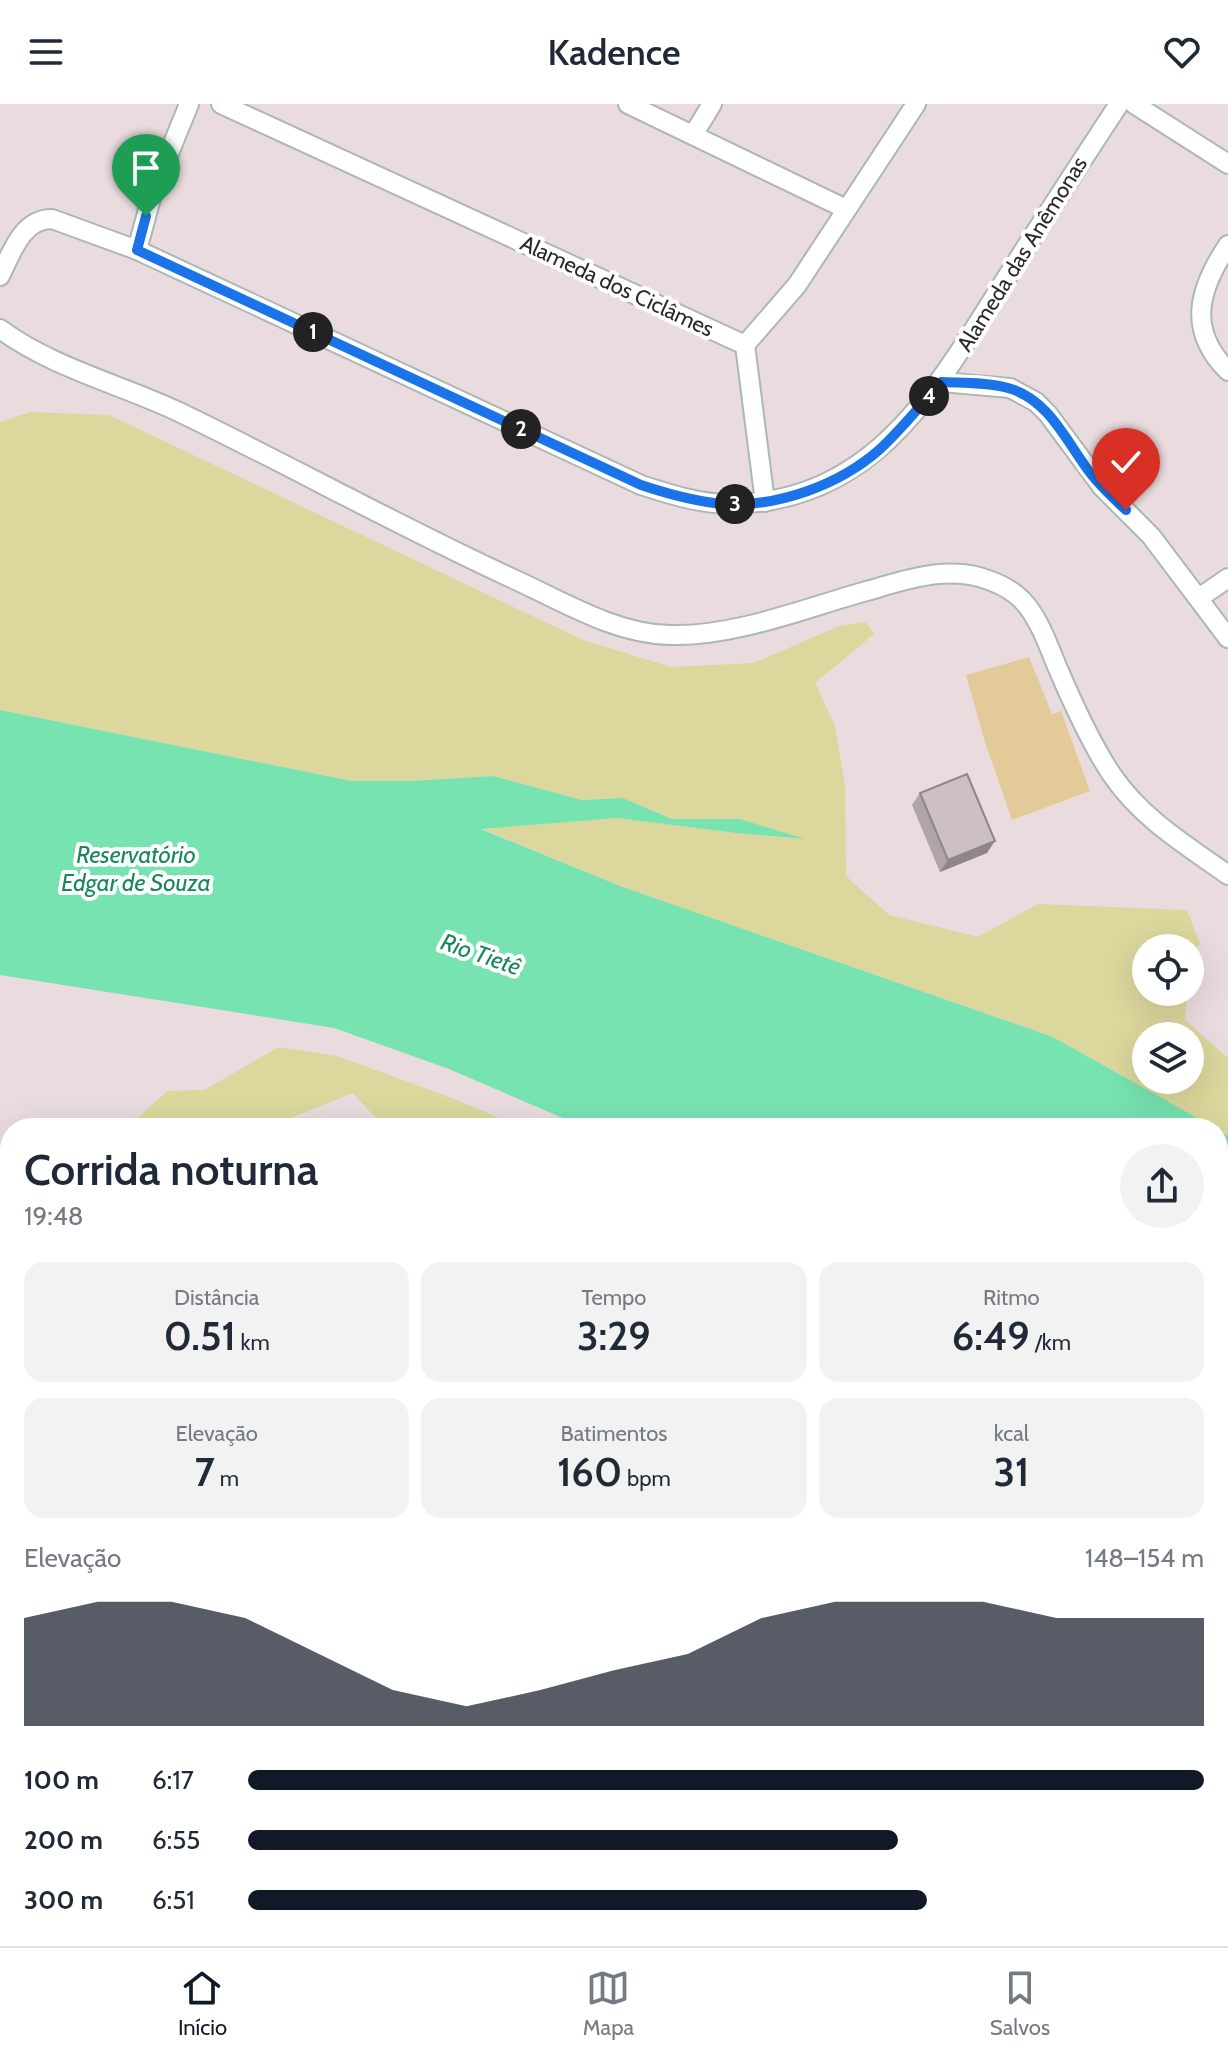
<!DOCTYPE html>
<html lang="pt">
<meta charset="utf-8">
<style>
:root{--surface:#fff;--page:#f2f2f3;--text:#1f2937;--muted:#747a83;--line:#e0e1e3;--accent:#111827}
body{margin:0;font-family:Cabin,sans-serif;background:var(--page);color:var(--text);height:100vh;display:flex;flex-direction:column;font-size:30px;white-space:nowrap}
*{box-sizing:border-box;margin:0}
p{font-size:26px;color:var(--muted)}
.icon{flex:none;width:44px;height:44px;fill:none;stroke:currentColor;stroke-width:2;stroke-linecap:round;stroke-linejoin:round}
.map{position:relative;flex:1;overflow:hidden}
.side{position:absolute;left:0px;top:1014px;width:1228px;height:828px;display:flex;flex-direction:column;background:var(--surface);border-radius:32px 32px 0 0;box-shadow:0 8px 32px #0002}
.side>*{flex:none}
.controls{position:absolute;left:1132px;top:830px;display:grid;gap:16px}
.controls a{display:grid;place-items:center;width:72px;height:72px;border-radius:50%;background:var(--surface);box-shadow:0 8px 32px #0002;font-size:40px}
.pin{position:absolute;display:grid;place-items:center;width:68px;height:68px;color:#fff;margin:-82px -34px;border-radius:50% 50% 50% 0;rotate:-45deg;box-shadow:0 0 8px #0007}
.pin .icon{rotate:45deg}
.km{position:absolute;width:40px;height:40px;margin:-20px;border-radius:50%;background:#222;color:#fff;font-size:22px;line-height:40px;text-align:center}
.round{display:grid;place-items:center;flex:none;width:84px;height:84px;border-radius:42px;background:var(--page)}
.headline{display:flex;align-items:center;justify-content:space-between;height:136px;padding:0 24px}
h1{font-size:44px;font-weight:600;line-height:60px}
.metrics{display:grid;grid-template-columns:repeat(3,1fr);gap:12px;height:136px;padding:8px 24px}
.metrics div{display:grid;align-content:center;border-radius:20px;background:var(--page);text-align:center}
.metrics b{font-size:40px;font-weight:600}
.metrics small{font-size:22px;font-weight:400}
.metrics p{font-size:22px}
.chart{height:224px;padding:16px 24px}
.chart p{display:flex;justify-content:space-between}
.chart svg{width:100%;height:144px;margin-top:8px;fill:var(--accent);opacity:.7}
ul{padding:0 24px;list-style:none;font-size:26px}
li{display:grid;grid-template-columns:128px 96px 1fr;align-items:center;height:60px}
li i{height:20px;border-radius:10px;background:var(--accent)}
header{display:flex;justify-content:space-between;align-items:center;height:104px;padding:0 24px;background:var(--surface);font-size:36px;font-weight:600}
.tab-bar{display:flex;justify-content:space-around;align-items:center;height:112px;border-top:2px solid var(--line);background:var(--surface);font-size:22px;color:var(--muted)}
.tab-bar a{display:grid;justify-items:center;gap:4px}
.tab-bar .active{color:var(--accent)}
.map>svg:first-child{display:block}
</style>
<header><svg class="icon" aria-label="menu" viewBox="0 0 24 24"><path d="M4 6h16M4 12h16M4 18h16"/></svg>Kadence<svg class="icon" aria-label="heart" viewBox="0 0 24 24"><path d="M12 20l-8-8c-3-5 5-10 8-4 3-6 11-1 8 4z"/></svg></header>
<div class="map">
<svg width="1228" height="1842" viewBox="0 0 1228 1842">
<rect width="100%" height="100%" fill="#eadbde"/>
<g fill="#dcdfe3">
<polygon points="283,1832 545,1832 506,1842 285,1842"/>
<polygon points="607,1832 803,1832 808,1842 584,1842"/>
</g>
<g fill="#dcd79c" fill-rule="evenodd">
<path d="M31 308 109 311 583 536 671 563 754 559 839 522 865 518 874 530 815 579 835 622 845 681 846 772 889 811 978 833 1038 800 1187 806 1200 840 1190 849V853V844H1146V888H1187L1185 916 1228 954V1032L1053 933 620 782 480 724 617 714 736 729 800 735 740 715H672L623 694 582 696 493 672 410 677H352L0 606V318ZM1146 932H1190V976H1146Z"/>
<polygon points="279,943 337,952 452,994 523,1024 385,1024 353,989 266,1024 127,1024 167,987 204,986"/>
<polygon points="1218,1366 1228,1368 1228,1701 1218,1700"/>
<polygon points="1218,1709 1228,1710 1228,1842 1061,1842 1057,1832 1218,1832"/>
<polygon points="984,1832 1032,1832 1037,1842 986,1842"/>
</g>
<polygon fill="#e2cb99" points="1029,553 1052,610 1061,607 1090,687 1012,716 984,635 966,571"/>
<g fill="#77e3b0">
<polygon points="0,606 352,677 410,677 493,672 582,696 623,694 672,715 740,715 805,735 736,729 617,714 481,725 620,782 1053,933 1215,1024 586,1024 449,965 334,924 0,871"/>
<polygon points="1218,1026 1228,1032 1228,1340 1218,1338"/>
</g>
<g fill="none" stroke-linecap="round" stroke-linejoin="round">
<g stroke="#acb7b8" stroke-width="22">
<g id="minor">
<path d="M189 0 152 91 137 146 641 381C669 390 700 400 730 400 871 399 934 289 1000 184 1039 122 1079 61 1119 0"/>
<polyline points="221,0 745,241 797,181 916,0"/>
<polyline points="628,0 846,105"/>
<polyline points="1134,0 1228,60"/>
<polyline points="693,31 712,0"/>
<path d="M1228 141C1198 186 1187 226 1228 267"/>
<path d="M0 172C12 148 22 115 52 115L137 146"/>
<path d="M0 225C51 263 122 281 179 308 293 363 404 425 520 478 567 500 617 530 670 531 733 533 803 505 863 488 903 477 950 459 991 477 1002 481 1014 488 1022 496 1040 515 1049 544 1059 567 1074 602 1091 640 1112 671 1142 715 1186 741 1228 771"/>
<polyline points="745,241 765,398"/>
<polyline points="941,278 1010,284 1036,298 1048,310 1102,383 1151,432 1228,534"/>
<polyline points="1199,494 1228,474"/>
<polyline points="0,1781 10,1781"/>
<polyline points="208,1832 219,1841"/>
<polyline points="241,1842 246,1832"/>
</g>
</g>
<use href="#minor" stroke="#fff" stroke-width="18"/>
</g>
<polygon fill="#afa5a7" points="920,689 987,749 940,768 912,701"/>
<polygon fill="#8f8688" points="995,737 987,749 940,768 948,756"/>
<polygon fill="#ccc0c2" stroke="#8f8688" stroke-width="2" points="967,670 995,737 948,756 920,689"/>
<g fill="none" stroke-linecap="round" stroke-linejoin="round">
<g stroke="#fff" stroke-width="16">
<path id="route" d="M146 112 137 146 641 381C668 390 696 398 725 400 778 403 839 381 879 346 902 325 921 301 941 278 963 279 987 278 1008 284 1048 295 1065 335 1088 366 1099 381 1112 393 1126 406"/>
</g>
<use href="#route" stroke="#1a73e8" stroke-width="10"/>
</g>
<g text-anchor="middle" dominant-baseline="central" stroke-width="8" stroke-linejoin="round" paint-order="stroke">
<g font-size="22" fill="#292929" stroke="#fff">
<text transform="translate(1022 150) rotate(-58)">Alameda das Anêmonas</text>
<text transform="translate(617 182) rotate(25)">Alameda dos Ciclâmes</text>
</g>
<g font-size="24" font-style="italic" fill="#18875b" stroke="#fff">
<text x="136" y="750">Reservatório<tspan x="136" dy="28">Edgar de Souza</tspan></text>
<text transform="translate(481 850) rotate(19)">Rio Tietê</text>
</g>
</g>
</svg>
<div class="controls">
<a><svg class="icon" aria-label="locate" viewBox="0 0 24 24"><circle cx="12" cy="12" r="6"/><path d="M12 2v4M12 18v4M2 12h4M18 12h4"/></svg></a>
<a><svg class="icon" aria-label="layers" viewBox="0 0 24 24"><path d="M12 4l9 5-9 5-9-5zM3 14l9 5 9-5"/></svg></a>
</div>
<div class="pin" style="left:146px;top:112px;background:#1e9e55"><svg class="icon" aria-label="arrive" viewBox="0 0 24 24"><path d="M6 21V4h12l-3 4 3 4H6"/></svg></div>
<div class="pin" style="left:1126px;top:406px;background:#d93025"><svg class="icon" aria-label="check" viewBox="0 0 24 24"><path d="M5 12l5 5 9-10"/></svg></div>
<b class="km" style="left:313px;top:228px">1</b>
<b class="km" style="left:521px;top:325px">2</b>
<b class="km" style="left:735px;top:400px">3</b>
<b class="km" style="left:929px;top:292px">4</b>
<section class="side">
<div class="headline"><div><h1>Corrida noturna</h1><p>19:48</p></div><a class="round"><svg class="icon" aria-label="share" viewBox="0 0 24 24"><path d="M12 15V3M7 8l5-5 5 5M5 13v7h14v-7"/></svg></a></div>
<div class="metrics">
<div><p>Distância</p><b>0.51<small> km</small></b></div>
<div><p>Tempo</p><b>3:29</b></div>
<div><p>Ritmo</p><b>6:49<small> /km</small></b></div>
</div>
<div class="metrics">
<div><p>Elevação</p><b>7<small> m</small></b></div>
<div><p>Batimentos</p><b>160<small> bpm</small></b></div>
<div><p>kcal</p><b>31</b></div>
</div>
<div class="chart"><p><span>Elevação</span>148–154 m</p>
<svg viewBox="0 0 160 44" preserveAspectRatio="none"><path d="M0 44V11L10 6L20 6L30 11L40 22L50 33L60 38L70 33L80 27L90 22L100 11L110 6L120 6L130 6L140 11L150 11L160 11V44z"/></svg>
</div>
<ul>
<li><b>100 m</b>6:17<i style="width:100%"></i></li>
<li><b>200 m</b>6:55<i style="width:68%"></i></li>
<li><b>300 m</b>6:51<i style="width:71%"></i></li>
</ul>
</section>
</div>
<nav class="tab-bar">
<a class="active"><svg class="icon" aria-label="home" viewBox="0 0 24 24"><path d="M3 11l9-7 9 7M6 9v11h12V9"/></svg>Início</a>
<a><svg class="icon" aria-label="map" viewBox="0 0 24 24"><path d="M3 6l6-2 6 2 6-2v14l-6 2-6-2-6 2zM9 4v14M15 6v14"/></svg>Mapa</a>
<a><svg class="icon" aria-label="saved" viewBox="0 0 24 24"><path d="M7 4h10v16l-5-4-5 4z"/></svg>Salvos</a>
</nav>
